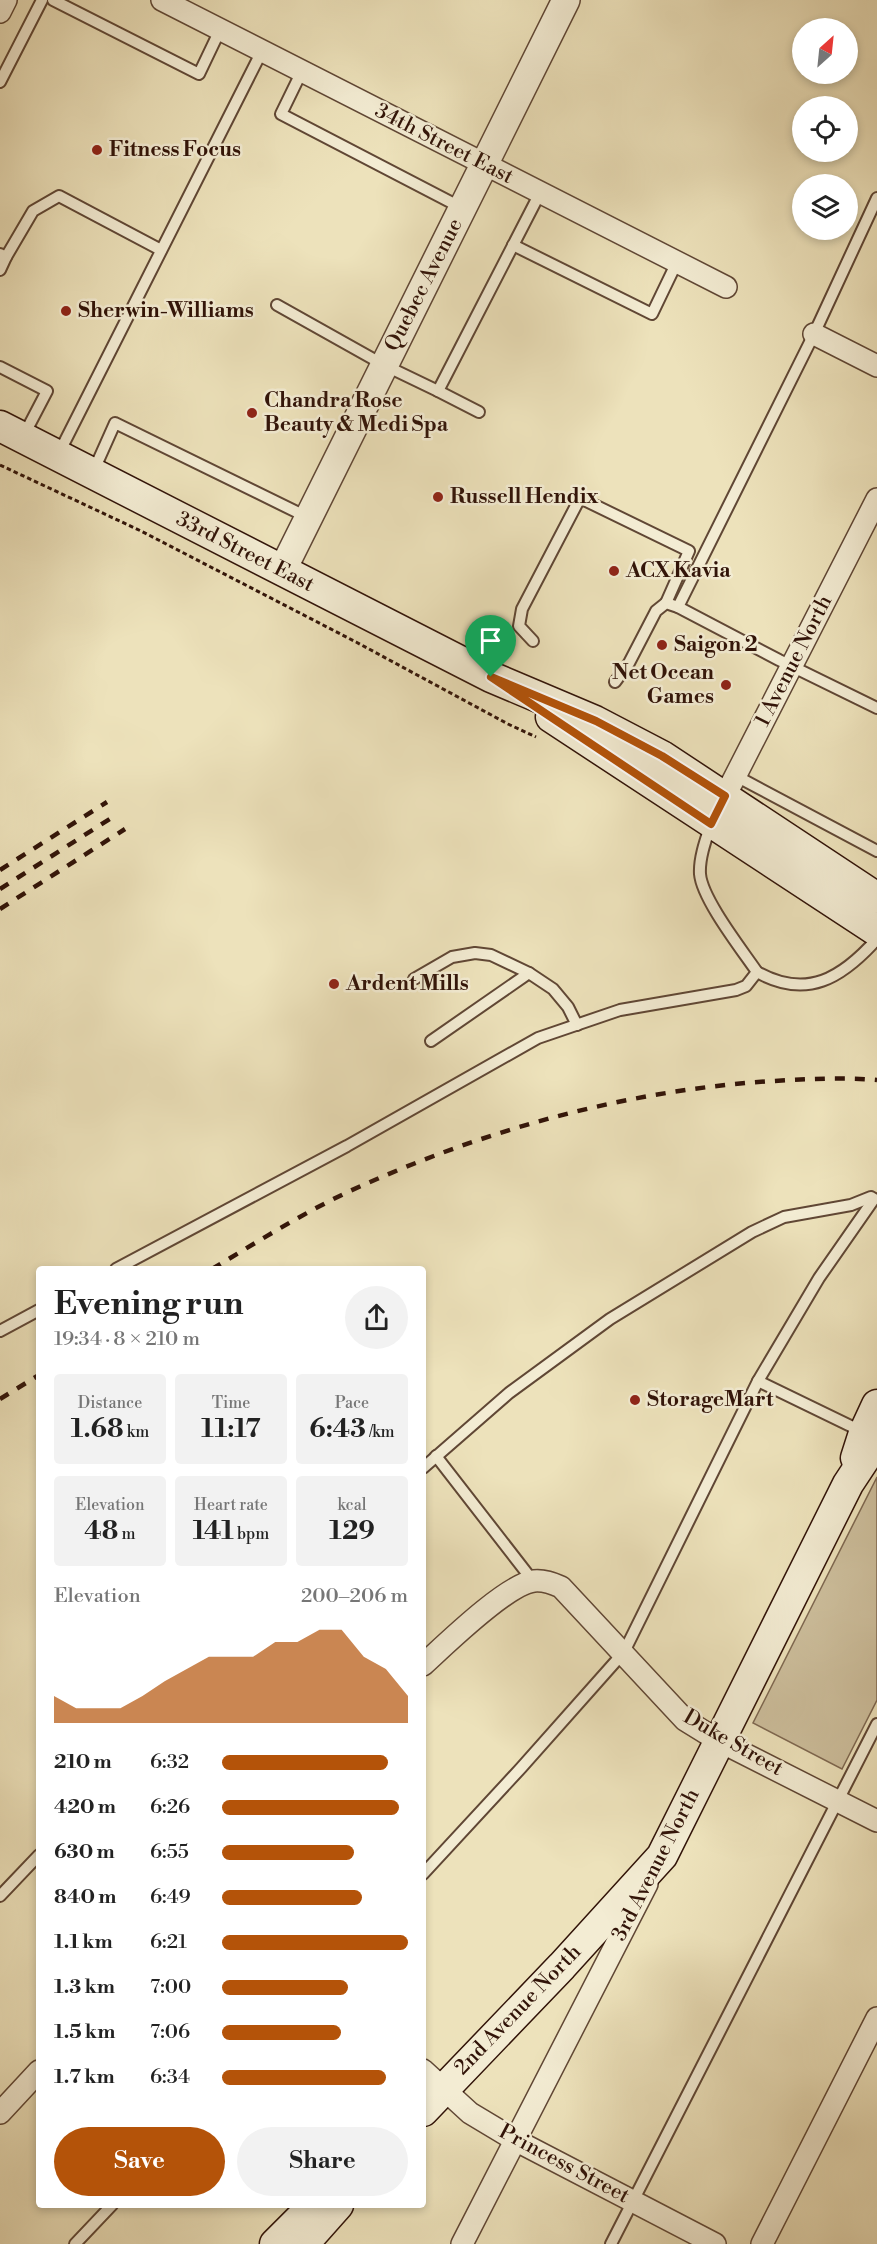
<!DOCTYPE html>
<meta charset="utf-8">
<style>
:root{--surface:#fff;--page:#f2f2f2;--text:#222;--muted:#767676;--accent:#b45309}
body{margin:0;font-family:"Libre Bodoni",serif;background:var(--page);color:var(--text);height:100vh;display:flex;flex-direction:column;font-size:22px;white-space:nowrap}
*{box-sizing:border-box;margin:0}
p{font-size:20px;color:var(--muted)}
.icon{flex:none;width:33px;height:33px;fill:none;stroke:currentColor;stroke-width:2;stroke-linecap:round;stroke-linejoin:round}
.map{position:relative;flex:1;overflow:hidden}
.panel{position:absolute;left:36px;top:1266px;width:390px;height:942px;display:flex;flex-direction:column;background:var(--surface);border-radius:6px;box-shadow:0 3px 9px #0003}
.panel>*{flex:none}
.needle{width:39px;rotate:27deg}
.buttons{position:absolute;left:792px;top:18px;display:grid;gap:12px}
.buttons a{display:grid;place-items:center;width:66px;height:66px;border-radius:50%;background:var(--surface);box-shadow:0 3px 9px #0003;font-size:30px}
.pin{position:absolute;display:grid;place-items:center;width:51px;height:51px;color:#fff;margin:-62px -26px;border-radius:50% 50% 50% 0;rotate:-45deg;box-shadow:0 0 6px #0007}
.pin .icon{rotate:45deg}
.round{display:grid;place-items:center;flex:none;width:63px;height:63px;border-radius:32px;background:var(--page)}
.head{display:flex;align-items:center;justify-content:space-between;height:102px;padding:0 18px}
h1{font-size:33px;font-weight:700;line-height:45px}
.figures{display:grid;grid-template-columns:repeat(3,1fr);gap:9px;height:102px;padding:6px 18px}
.figures div{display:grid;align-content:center;border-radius:6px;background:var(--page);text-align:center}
.figures b{font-size:26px;font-weight:700}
.figures small{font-size:16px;font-weight:400}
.figures p{font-size:16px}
.chart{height:168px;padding:12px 18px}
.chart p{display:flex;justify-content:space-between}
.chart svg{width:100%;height:108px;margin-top:6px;fill:var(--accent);opacity:.7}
.primary-button{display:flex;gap:12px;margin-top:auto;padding:12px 18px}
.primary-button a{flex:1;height:69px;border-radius:36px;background:var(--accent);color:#fff;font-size:24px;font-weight:700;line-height:69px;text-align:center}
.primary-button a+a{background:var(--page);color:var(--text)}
ul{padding:0 18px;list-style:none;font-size:20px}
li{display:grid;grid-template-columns:96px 72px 1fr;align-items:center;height:45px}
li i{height:15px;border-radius:8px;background:var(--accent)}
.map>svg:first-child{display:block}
</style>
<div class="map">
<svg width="877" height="2244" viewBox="0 0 877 2244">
<rect width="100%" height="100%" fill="#ede2bb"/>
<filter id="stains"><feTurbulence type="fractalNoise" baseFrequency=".00333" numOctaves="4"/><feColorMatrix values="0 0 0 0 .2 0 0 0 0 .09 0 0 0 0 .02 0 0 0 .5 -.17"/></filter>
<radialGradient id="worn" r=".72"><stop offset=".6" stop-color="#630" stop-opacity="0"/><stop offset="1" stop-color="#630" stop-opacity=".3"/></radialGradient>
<polygon fill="#cdbf9d" stroke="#7f6952" stroke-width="1.5" points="877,1477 877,1700 842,1769 753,1723"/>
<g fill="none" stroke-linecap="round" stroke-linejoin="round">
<g stroke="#604735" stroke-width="14">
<g id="service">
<polyline points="53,0 199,74 220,30"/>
<polyline points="302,71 281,114 462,208"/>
<polyline points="0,82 42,0"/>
<polyline points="513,245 652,314 677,262"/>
<polyline points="0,254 6,257 33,211 59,196 161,250"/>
<polyline points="0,270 6,257"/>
<polyline points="277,305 384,365 438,391 540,193"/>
<polyline points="0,367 47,391 23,437"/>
<polyline points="438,391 479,412"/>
<polyline points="59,453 262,51"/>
<polyline points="94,470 115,423 307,517"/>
<polyline points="678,607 814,334 877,198"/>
<polyline points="533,641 519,626 522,609 580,498 689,551 666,603"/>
<polyline points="615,682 629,663 656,611 666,603 678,607 779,660 877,708"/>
<polyline points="736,776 877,851"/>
<path d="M757 972C807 1000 842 978 877 939"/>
<polyline points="414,979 452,957 475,953 491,955 529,973 553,989 568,1007 577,1025"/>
<polyline points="431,1041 529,973"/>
<path d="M116 1269 347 1146 538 1038 620 1010 736 990 746 986 757 972C742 950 702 899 700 874 699 858 706 839 711 824"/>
<polyline points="0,1331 39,1310"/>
<polyline points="758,1381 863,1432"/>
<polyline points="436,1456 533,1581"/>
<polyline points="423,1468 509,1393 610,1319 752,1232 784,1217 851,1205 871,1197 874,1199"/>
<polyline points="423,1874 521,1768 624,1652 758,1381 819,1278 874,1199"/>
<polyline points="0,1896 39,1855"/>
<polyline points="75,2244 112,2205"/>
<polyline points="611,2244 877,1724"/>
</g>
</g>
<g stroke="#604735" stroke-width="24">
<g id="minor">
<polyline points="162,0 726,287"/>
<polyline points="0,12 6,0"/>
<polyline points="814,334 877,366"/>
<polyline points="719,808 877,499"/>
<path d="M423 1665C445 1645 507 1584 534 1581 544 1580 552 1583 561 1587L685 1720 719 1741 877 1821"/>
<polyline points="423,2070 470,2113 515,2140 715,2244"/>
<polyline points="0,2113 39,2071"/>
<polyline points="462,2244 647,1884"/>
<polyline points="762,2244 877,2018"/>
</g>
</g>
<g stroke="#604735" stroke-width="30">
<polyline id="tertiary" points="282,571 566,0"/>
</g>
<g stroke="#311308" stroke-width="33">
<g id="secondary">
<polyline points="0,426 491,677 595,721 662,756 877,898"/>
<polyline points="551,717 877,931"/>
<polyline points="856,1458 864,1433 877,1405"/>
<polyline points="423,2111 562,1966 662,1856 848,1484 877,1440"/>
<polyline points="307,2240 338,2205"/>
<polyline points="275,2244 314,2205"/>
</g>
</g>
<polyline stroke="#311308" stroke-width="3" stroke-dasharray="4.5 3" stroke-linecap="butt" points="0,465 141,531 356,642 508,724 536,737"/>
<use href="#service" stroke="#f3ecd3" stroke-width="10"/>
<use href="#minor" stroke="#f3ecd3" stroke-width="21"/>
<use href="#tertiary" stroke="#f3ecd3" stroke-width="27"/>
<use href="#secondary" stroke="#f3ecd3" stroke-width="30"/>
<g stroke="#311308" stroke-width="4.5" stroke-dasharray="10 10" stroke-linecap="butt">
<polyline points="0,870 107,802"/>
<polyline points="0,889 116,815"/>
<polyline points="0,909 125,829"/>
<path d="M212 1269C257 1242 303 1213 350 1191 483 1130 627 1090 773 1081 808 1079 842 1077 877 1080"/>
<polyline points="0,1399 39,1375"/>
</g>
</g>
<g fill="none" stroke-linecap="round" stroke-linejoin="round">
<g stroke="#fff" stroke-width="12">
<polygon id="route" points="491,677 596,721 662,756 725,796 711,824"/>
</g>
<use href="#route" stroke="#b45309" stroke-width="8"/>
</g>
<g fill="#8f2418" stroke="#f3ecd3" stroke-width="2">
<circle cx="97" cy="150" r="6"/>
<circle cx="66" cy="311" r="6"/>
<circle cx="252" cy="413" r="6"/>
<circle cx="438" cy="497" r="6"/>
<circle cx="614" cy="571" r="6"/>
<circle cx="662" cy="645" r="6"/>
<circle cx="726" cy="685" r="6"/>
<circle cx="334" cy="984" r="6"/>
<circle cx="635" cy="1400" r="6"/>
</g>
<g text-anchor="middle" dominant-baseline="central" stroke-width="5" stroke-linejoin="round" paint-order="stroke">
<g font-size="21" fill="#311308" stroke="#f3ecd3">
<text transform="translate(444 144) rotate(27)">34th Street East</text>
<text transform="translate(424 285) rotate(-63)">Quebec Avenue</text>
<text transform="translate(245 552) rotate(27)">33rd Street East</text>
<text transform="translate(794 661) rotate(-63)">1 Avenue North</text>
<text transform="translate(733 1743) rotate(30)">Duke Street</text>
<text transform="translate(656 1865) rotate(-63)">3rd Avenue North</text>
<text transform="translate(518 2010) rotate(-46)">2nd Avenue North</text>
<text transform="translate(564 2164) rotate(28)">Princess Street</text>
</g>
<g font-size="21" font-weight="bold" fill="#311308" stroke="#f3ecd3" text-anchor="start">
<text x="109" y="150">Fitness Focus</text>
<text x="78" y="311">Sherwin-Williams</text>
<text x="264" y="401">Chandra Rose<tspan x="264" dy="24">Beauty &amp; Medi Spa</tspan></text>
<text x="450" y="497">Russell Hendix</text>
<text x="626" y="571">ACX Kavia</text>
<text x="674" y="645">Saigon 2</text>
<text x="714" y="673" text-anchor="end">Net Ocean<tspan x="714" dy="24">Games</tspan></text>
<text x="346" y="984">Ardent Mills</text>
<text x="647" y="1400">StorageMart</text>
</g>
</g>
<rect width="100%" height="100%" filter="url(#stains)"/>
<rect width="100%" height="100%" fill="url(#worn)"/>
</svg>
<div class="buttons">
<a><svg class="needle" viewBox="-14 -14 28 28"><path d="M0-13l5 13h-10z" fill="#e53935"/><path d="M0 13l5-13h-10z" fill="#767676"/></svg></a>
<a><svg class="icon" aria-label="locate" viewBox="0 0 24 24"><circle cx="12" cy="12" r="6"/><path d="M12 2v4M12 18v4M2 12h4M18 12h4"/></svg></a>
<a><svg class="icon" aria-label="layers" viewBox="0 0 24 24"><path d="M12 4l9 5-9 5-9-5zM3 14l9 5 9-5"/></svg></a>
</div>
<div class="pin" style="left:491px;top:677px;background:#1e9e55"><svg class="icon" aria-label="arrive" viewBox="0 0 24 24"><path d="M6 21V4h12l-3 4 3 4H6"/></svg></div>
<section class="panel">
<div class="head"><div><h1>Evening run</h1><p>19:34 · 8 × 210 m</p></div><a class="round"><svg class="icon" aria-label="share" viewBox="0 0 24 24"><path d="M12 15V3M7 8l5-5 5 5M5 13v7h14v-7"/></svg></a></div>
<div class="figures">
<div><p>Distance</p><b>1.68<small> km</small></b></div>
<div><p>Time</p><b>11:17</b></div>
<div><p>Pace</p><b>6:43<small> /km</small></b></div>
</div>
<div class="figures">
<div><p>Elevation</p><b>48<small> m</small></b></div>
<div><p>Heart rate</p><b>141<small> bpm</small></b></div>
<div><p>kcal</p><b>129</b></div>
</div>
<div class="chart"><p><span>Elevation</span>200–206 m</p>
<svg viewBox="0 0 160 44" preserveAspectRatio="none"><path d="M0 44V33L10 38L20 38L30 38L40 33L50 27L60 22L70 17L80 17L90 17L100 11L110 11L120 6L130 6L140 17L150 22L160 33V44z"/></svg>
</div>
<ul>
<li><b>210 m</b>6:32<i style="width:89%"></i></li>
<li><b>420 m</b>6:26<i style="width:95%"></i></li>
<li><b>630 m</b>6:55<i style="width:71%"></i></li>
<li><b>840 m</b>6:49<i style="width:75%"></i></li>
<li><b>1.1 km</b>6:21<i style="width:100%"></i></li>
<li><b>1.3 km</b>7:00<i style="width:68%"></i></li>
<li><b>1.5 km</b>7:06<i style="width:64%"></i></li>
<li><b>1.7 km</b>6:34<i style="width:88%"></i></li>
</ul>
<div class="primary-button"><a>Save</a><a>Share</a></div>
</section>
</div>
